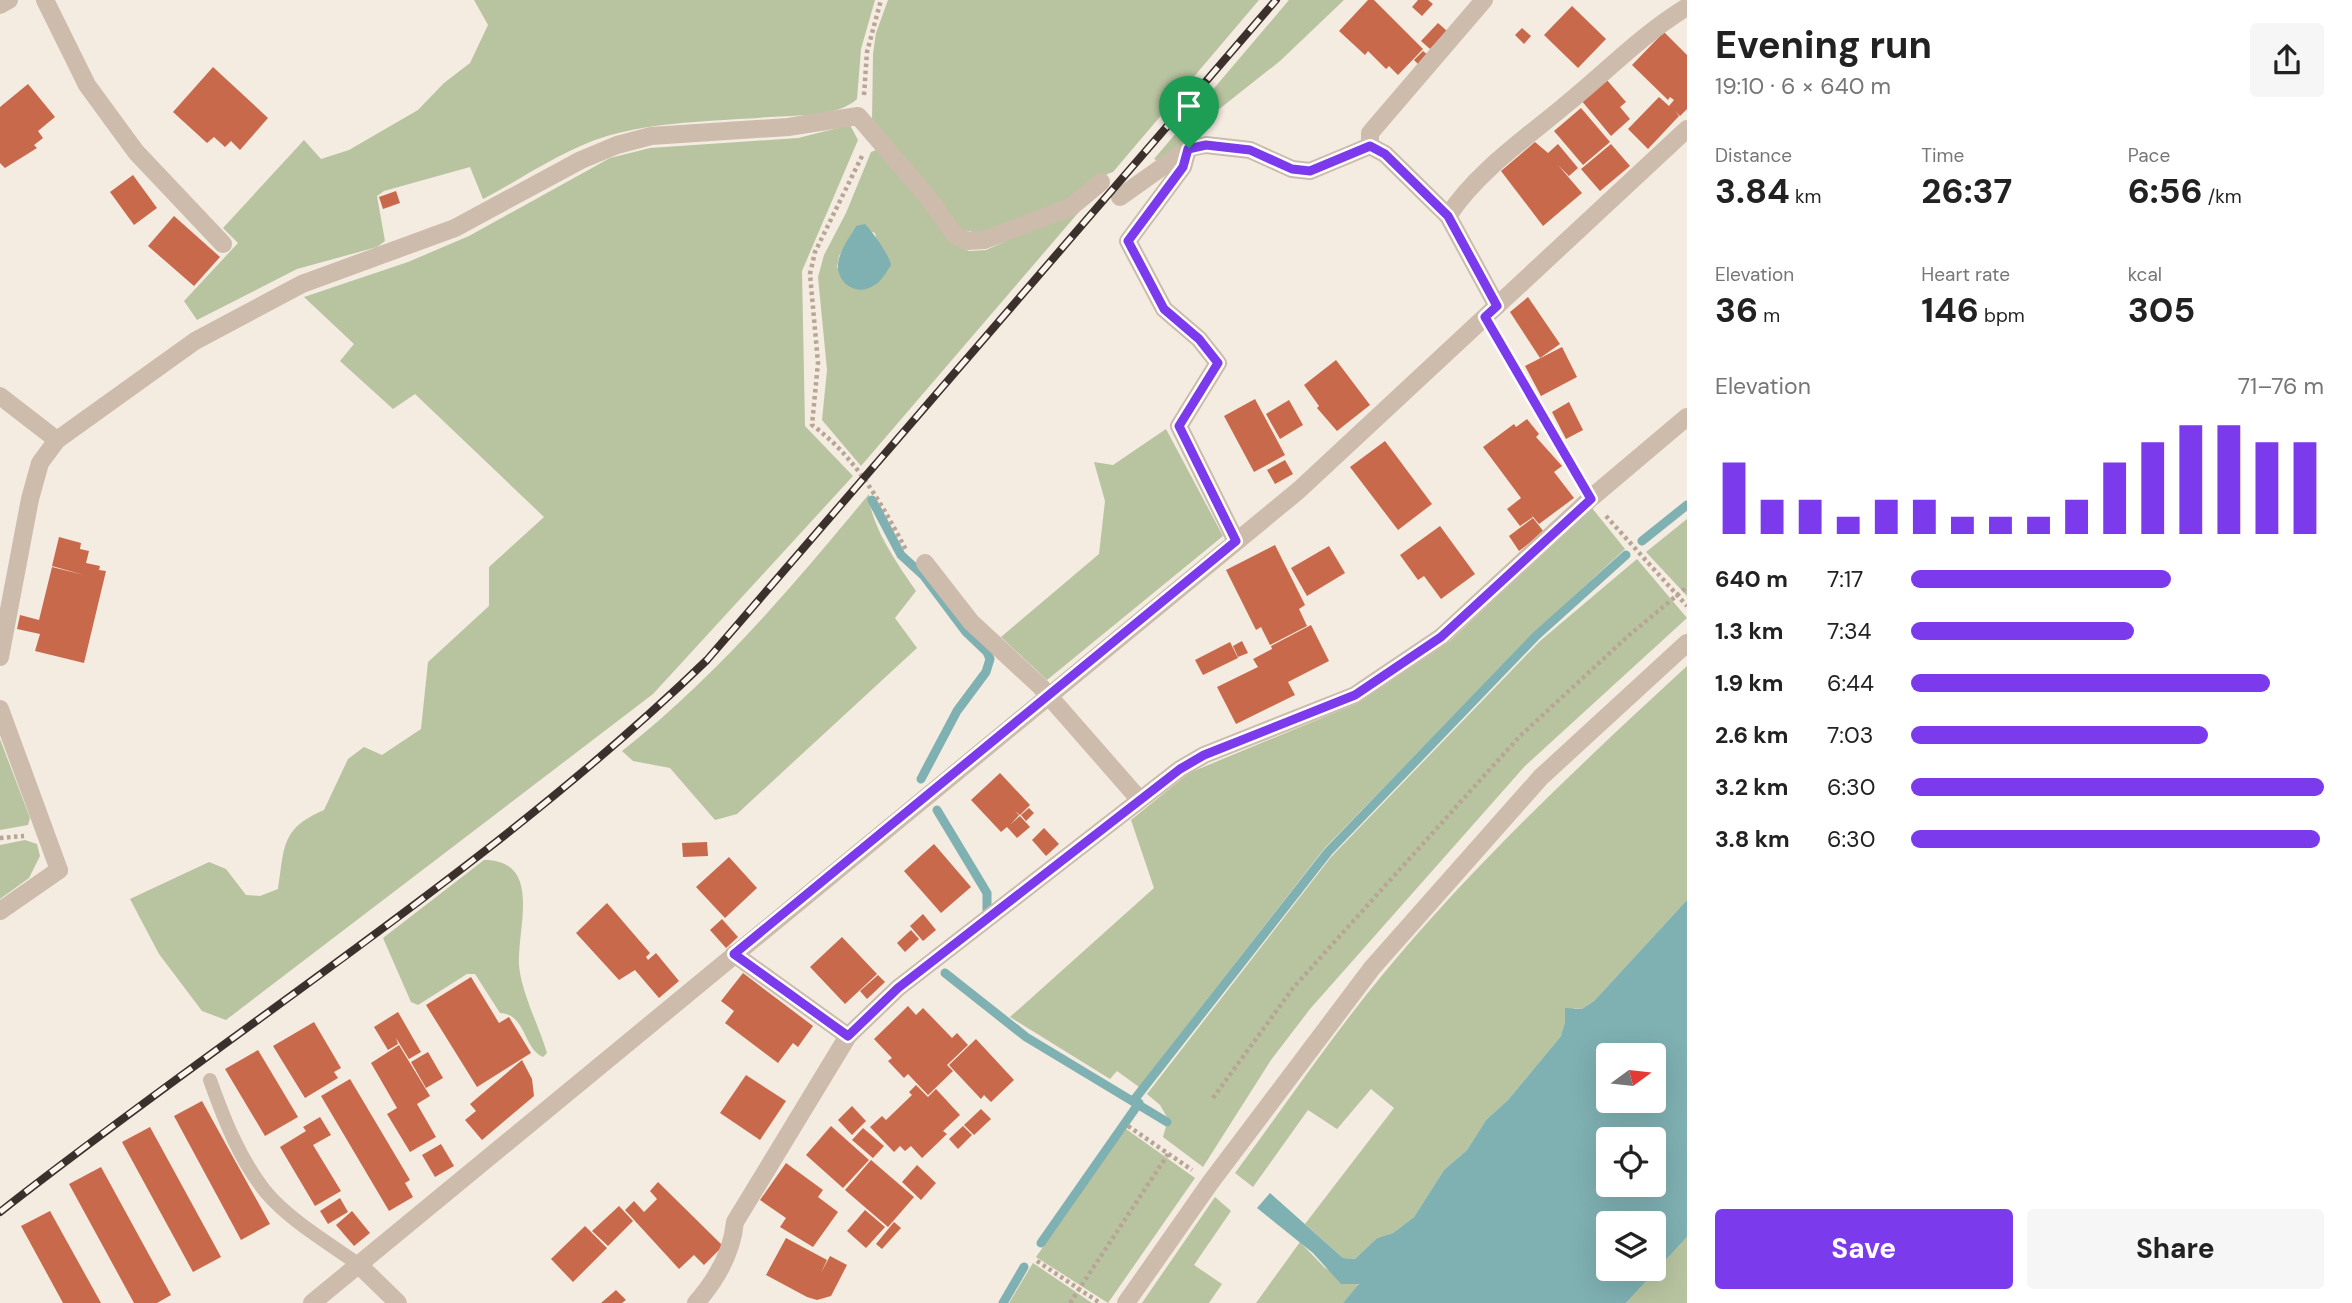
<!DOCTYPE html>
<meta charset="utf-8">
<style>
:root{--surface:#fff;--page:#f6f6f6;--text:#222;--muted:#767676;--accent:#7c3aed}
body{margin:0;font-family:"DM Sans",sans-serif;background:var(--page);color:var(--text);height:100vh;display:flex;flex-direction:column;font-size:26px;white-space:nowrap}
*{box-sizing:border-box;margin:0}
p{font-size:23px;color:var(--muted)}
.icon{flex:none;width:38px;height:38px;fill:none;stroke:currentColor;stroke-width:2;stroke-linecap:round;stroke-linejoin:round}
.map{position:relative;flex:1;overflow:hidden}
.drawer{display:flex;flex-direction:column;background:var(--surface);width:665px}
.drawer>*{flex:none}
.needle{width:46px;rotate:75deg}
.controls{position:absolute;left:1596px;top:1043px;display:grid;gap:14px}
.controls a{display:grid;place-items:center;width:70px;height:70px;border-radius:7px;background:var(--surface);box-shadow:0 7px 28px #0002;font-size:35px}
.pin{position:absolute;display:grid;place-items:center;width:60px;height:60px;color:#fff;margin:-72px -30px;border-radius:50% 50% 50% 0;rotate:-45deg;box-shadow:0 0 7px #0007}
.pin .icon{rotate:45deg}
.round{display:grid;place-items:center;flex:none;width:74px;height:74px;border-radius:7px;background:var(--page)}
.overview{display:flex;align-items:center;justify-content:space-between;height:119px;padding:0 28px}
h1{font-size:38px;font-weight:700;line-height:52px}
.metrics{display:grid;grid-template-columns:repeat(3,1fr);gap:10px;height:119px;padding:7px 28px}
.metrics div{display:grid;align-content:center}
.metrics b{font-size:35px;font-weight:700}
.metrics small{font-size:19px;font-weight:400}
.metrics p{font-size:19px}
.chart{height:196px;padding:14px 28px}
.chart p{display:flex;justify-content:space-between}
.chart svg{width:100%;height:126px;margin-top:7px;stroke:var(--accent);stroke-width:6}
.primary-button{display:flex;gap:14px;margin-top:auto;padding:14px 28px}
.primary-button a{flex:1;height:80px;border-radius:7px;background:var(--accent);color:#fff;font-size:28px;font-weight:700;line-height:80px;text-align:center}
.primary-button a+a{background:var(--page);color:var(--text)}
ul{padding:0 28px;list-style:none;font-size:23px}
li{display:grid;grid-template-columns:112px 84px 1fr;align-items:center;height:52px}
li i{height:18px;border-radius:9px;background:var(--accent)}
main{display:flex;flex:1;min-height:0}
.map>svg:first-child{display:block}
</style>
<main>
<div class="map">
<svg width="1687" height="1303" viewBox="0 0 1687 1303">
<rect width="100%" height="100%" fill="#f4ebe1"/>
<g fill="#b8c4a0" fill-rule="evenodd">
<path d="M474 0H875L861 49 857 99C838 117 796 115 770 117 716 121 659 121 607 136 564 149 523 178 483 199L470 167 384 191 377 196 385 241 377 247 297 269 197 320 184 301 238 243 223 228 304 140 321 159 349 150 418 110 444 83 470 63 488 25Z"/>
<path d="M888 0H1259L1113 172C1093 178 1080 200 1059 202L986 235 960 229 872 121 873 54 876 33Z"/>
<polygon points="1289,0 1344,0 1280,61 1199,125 1161,162 1154,159"/>
<path d="M850 125 858 140 802 271 805 426 853 476 653 694 226 1020 202 1011 159 954 130 899 209 862 226 869 246 895 260 896 278 889C285 847 280 829 324 810L348 759 364 747 382 755 421 729 428 662 489 606V567L544 517 415 394 393 409 340 361 354 344 304 297 408 262 469 236 610 158 650 148 798 138Z"/>
<path d="M876 150 929 208 954 244 969 251 986 250 1084 206 861 466 822 420 827 370 818 277 824 255 846 213 871 152ZM856 226 875 233 878 246 837 268 839 256Z"/>
<polygon points="1166,429 1223,536 1047,680 1001,637 1099,554 1105,501 1094,462 1113,465"/>
<path d="M869 494C869 524 899 566 916 591L895 618 917 648 737 814 715 820 670 768 633 761 622 751C716 677 793 586 869 494Z"/>
<polygon points="1592,508 1625,549 1534,633 1324,849 1139,1087 1117,1071 1110,1079 1010,1017 1154,888 1131,820 1189,773 1358,703 1450,641"/>
<polygon points="1687,519 1687,596 1646,552"/>
<polygon points="1637,559 1687,618 1525,766 1310,1009 1271,1060 1203,1167 1163,1137 1168,1119 1160,1105 1147,1094 1331,857 1540,641"/>
<path d="M1687 666V900L1594 1001 1582 1009 1574 1008 1561 1036 1508 1100 1486 1120 1467 1150 1444 1170 1414 1217 1393 1233 1377 1238 1355 1259 1343 1258 1305 1224 1394 1108 1371 1089 1337 1129 1308 1110 1253 1187 1235 1173C1284 1107 1331 1037 1384 973 1477 861 1581 764 1687 666Z"/>
<polygon points="0,739 30,818 28,825 0,830"/>
<polygon points="25,840 37,844 40,856 29,878 0,899 0,845"/>
<path d="M484 860C543 860 517 928 519 965 521 992 539 1026 547 1053L543 1057C523 1048 526 1014 500 1013L475 974H467L418 1005 411 1002 383 938Z"/>
<polygon points="1126,1129 1195,1178 1108,1303 1036,1257"/>
<polygon points="1215,1197 1231,1211 1194,1265 1222,1284 1209,1303 1142,1303"/>
<polygon points="1687,1237 1687,1303 1626,1303"/>
<polygon points="1300,1242 1325,1268 1359,1285 1343,1303 1256,1303"/>
<polygon points="1033,1263 1092,1303 1009,1303"/>
</g>
<g fill="#7fb0b2" fill-rule="evenodd">
<path d="M865 224C872 231 890 256 891 265 886 273 881 282 873 286 857 296 838 284 838 266 838 252 850 237 856 226Z"/>
<path d="M1687 900V1237L1626 1303H1343L1359 1284H1341L1313 1253 1257 1208 1270 1193 1343 1258 1355 1259 1377 1238 1393 1233 1414 1217 1444 1170 1467 1150 1486 1120 1508 1100 1561 1036 1565 1023V1008L1582 1009 1594 1001ZM1608 1055H1654V1101H1608ZM1608 1139H1654V1185H1608ZM1654 1223V1269H1608V1223Z"/>
</g>
<g fill="none" stroke-linecap="round" stroke-linejoin="round">
<g stroke="#7fb0b2" stroke-width="9">
<polyline points="872,500 901,555 924,576 966,632 987,652 990,659 986,672 957,711 921,779"/>
<polyline points="1642,541 1687,505"/>
<polyline points="937,810 987,893 987,913"/>
<polyline points="945,973 1026,1037 1167,1122"/>
<polyline points="1134,1100 1328,852 1536,636 1626,555"/>
<polyline points="1041,1243 1139,1103"/>
<polyline points="1003,1303 1024,1267"/>
</g>
</g>
<g fill="#c8694b">
<polygon points="1368,0 1374,0 1423,49 1398,75 1389,66 1386,69 1368,51 1365,55 1339,31"/>
<polygon points="1418,0 1428,0 1433,4 1422,16 1412,7"/>
<polygon points="1572,6 1606,39 1578,68 1544,35"/>
<polygon points="1438,23 1447,31 1430,49 1421,41"/>
<polygon points="1522,28 1531,36 1524,44 1515,35"/>
<polygon points="1664,32 1687,55 1687,109 1680,116 1675,111 1679,116 1648,149 1628,129 1659,97 1669,106 1674,100 1670,97 1668,100 1632,65"/>
<polygon points="1423,51 1429,56 1420,66 1414,60"/>
<polygon points="213,67 268,118 240,150 231,141 225,147 214,137 207,143 173,112"/>
<polygon points="1606,79 1626,102 1620,107 1630,119 1611,136 1581,100"/>
<polygon points="28,84 55,117 38,131 43,138 34,145 37,148 5,168 0,163 0,107"/>
<polygon points="1581,108 1610,142 1583,165 1554,131"/>
<polygon points="1535,142 1548,153 1558,144 1578,168 1569,176 1558,165 1582,193 1543,226 1501,171"/>
<polygon points="1611,144 1630,166 1600,191 1581,169"/>
<polygon points="133,175 157,208 134,225 110,192"/>
<polygon points="396,191 400,203 383,209 379,197"/>
<polygon points="174,216 220,257 194,286 148,246"/>
<polygon points="1528,297 1560,344 1540,358 1510,312"/>
<polygon points="1562,347 1577,377 1541,396 1525,366"/>
<polygon points="1336,360 1370,405 1337,431 1317,408 1319,406 1304,385"/>
<polygon points="1255,399 1285,455 1254,472 1224,416"/>
<polygon points="1289,400 1303,425 1280,439 1266,414"/>
<polygon points="1569,402 1583,430 1566,439 1552,412"/>
<polygon points="1527,419 1539,434 1536,437 1562,466 1554,472 1574,498 1539,524 1530,513 1533,517 1520,526 1507,509 1521,498 1483,447 1514,424 1516,427"/>
<polygon points="1385,441 1432,504 1398,530 1350,467"/>
<polygon points="1285,460 1293,474 1275,484 1267,470"/>
<polygon points="1533,518 1544,532 1519,551 1509,536"/>
<polygon points="1440,526 1475,574 1441,599 1424,576 1418,580 1400,555"/>
<polygon points="59,537 81,543 80,549 89,551 86,563 100,566 99,570 106,571 84,663 35,651 40,634 17,629 20,615 39,620 52,567 84,575 52,566"/>
<polygon points="1275,545 1305,605 1299,609 1307,626 1270,645 1261,627 1256,630 1226,570"/>
<polygon points="1329,546 1345,573 1307,596 1291,568"/>
<polygon points="1311,625 1329,661 1288,682 1295,695 1236,724 1217,687 1258,667 1253,659 1272,649 1271,646"/>
<polygon points="1242,641 1248,653 1238,657 1233,646"/>
<polygon points="1230,642 1238,658 1203,675 1195,660"/>
<polygon points="1000,773 1030,805 1020,815 1015,811 1019,815 1011,824 1020,816 1030,827 1017,838 1007,827 1001,832 971,800"/>
<polygon points="1029,808 1034,813 1026,821 1021,815"/>
<polygon points="1044,828 1059,844 1046,856 1032,840"/>
<polygon points="707,842 708,856 683,857 682,843"/>
<polygon points="934,844 971,887 941,913 904,871"/>
<polygon points="729,857 757,888 725,918 696,887"/>
<polygon points="607,903 650,953 646,957 648,960 656,953 679,981 659,998 635,970 619,980 576,933"/>
<polygon points="923,914 936,930 923,941 910,926"/>
<polygon points="722,919 738,937 726,948 710,930"/>
<polygon points="911,930 919,939 905,952 897,943"/>
<polygon points="842,937 877,974 845,1004 810,967"/>
<polygon points="743,973 813,1026 798,1047 793,1043 778,1063 725,1023 734,1011 721,1001"/>
<polygon points="878,975 885,982 867,999 860,991"/>
<polygon points="471,977 499,1023 509,1017 531,1053 477,1087 426,1005"/>
<polygon points="908,1006 916,1015 923,1008 952,1038 957,1033 968,1045 947,1065 953,1071 928,1095 908,1074 904,1078 888,1061 892,1058 874,1039"/>
<polygon points="398,1012 421,1052 409,1059 396,1038 398,1044 388,1050 374,1027"/>
<polygon points="314,1022 341,1068 334,1072 338,1078 305,1098 273,1046"/>
<polygon points="976,1039 1014,1080 991,1102 984,1095 981,1099 949,1065"/>
<polygon points="399,1045 430,1096 417,1104 436,1137 410,1152 387,1114 397,1108 371,1063"/>
<polygon points="258,1050 298,1117 265,1136 225,1069"/>
<polygon points="428,1052 443,1078 426,1088 411,1062"/>
<polygon points="522,1060 532,1079 534,1096 482,1140 465,1120 476,1111 470,1104"/>
<polygon points="746,1075 786,1101 760,1140 720,1113"/>
<polygon points="350,1079 410,1180 405,1183 413,1197 389,1211 321,1096"/>
<polygon points="916,1085 928,1097 936,1089 960,1115 943,1131 947,1134 922,1158 911,1146 905,1151 900,1146 894,1152 870,1127 882,1116 886,1120 912,1095 909,1092"/>
<polygon points="202,1101 270,1224 241,1240 174,1116"/>
<polygon points="852,1106 866,1121 852,1135 838,1120"/>
<polygon points="981,1109 991,1119 974,1135 964,1125"/>
<polygon points="320,1117 331,1135 313,1145 341,1191 315,1206 280,1147 306,1131 303,1127"/>
<polygon points="831,1126 869,1160 843,1188 806,1155"/>
<polygon points="963,1126 972,1135 958,1149 949,1139"/>
<polygon points="150,1127 221,1257 193,1272 122,1142"/>
<polygon points="863,1128 884,1146 873,1158 852,1140"/>
<polygon points="441,1144 454,1166 435,1177 422,1155"/>
<polygon points="871,1160 914,1197 888,1227 845,1190"/>
<polygon points="786,1163 823,1190 818,1197 838,1212 813,1247 780,1227 786,1218 760,1200"/>
<polygon points="917,1165 936,1183 921,1200 902,1182"/>
<polygon points="101,1167 171,1295 157,1303 134,1303 69,1184"/>
<polygon points="658,1182 723,1246 704,1265 694,1255 679,1269 625,1210 634,1201 644,1212 657,1199 650,1191"/>
<polygon points="340,1198 348,1212 328,1224 320,1211"/>
<polygon points="619,1206 633,1221 608,1246 592,1231"/>
<polygon points="865,1210 885,1227 866,1248 847,1231"/>
<polygon points="50,1211 101,1303 63,1303 21,1226"/>
<polygon points="352,1211 370,1233 354,1246 336,1225"/>
<polygon points="894,1222 901,1228 882,1249 876,1244"/>
<polygon points="585,1226 607,1248 573,1282 551,1259"/>
<polygon points="786,1238 827,1260 821,1273 830,1256 847,1265 831,1296 817,1300 807,1297 766,1275"/>
<polygon points="616,1290 626,1300 622,1303 601,1303"/>
</g>
<g fill="none" stroke-linecap="round" stroke-linejoin="round">
<g stroke="#b9a596" stroke-width="4.5" stroke-dasharray="3.5 3.5" stroke-linecap="butt">
<polyline points="864,95 867,52 881,0"/>
<path d="M862 156 815 252 810 274 818 363 812 425C855 456 882 504 906 550"/>
<polyline points="1497,337 1580,480"/>
<polyline points="1606,516 1687,606"/>
<polyline points="0,838 24,836"/>
<polyline points="1213,1098 1293,988 1519,737 1628,636 1687,587"/>
<polyline points="1128,1126 1192,1170"/>
<polyline points="1037,1261 1100,1303"/>
<polyline points="1070,1303 1168,1154"/>
</g>
<path stroke="#cdbbac" stroke-width="14" d="M210 1080C224 1119 239 1158 265 1191 289 1220 327 1242 358 1264"/>
<g stroke="#cdbbac" stroke-width="18">
<polyline points="45,0 87,85 136,152 223,244"/>
<polyline points="0,5 9,0"/>
<polyline points="1370,146 1370,133 1484,0"/>
<polyline points="1188,149 1183,167 1128,241 1164,309 1199,339 1218,363 1179,426 1236,541"/>
<polyline points="1120,197 1189,148 1206,145 1250,150 1292,169 1310,171 1370,146 1385,154 1448,216 1497,306"/>
<path d="M1448 216C1477 171 1529 136 1569 102 1608 70 1644 33 1687 7"/>
<polyline points="0,396 57,440"/>
<polyline points="925,563 971,622 1041,687 1139,799"/>
<polyline points="0,657 30,499 40,463 57,440 195,341 302,284 455,228 581,160 617,145 651,136 788,127 858,116 927,196 955,235 968,241 984,240 1071,207 1101,182"/>
<polyline points="0,709 59,870 0,911"/>
<polyline points="734,954 848,1036"/>
<polyline points="358,1264 398,1303"/>
<polyline points="312,1303 1299,490 1687,129"/>
<path d="M696 1303C717 1279 732 1253 735 1222L848 1036 898 988 1180 769 1204 755 1355 695 1441 637 1591 498 1687 417"/>
<polyline points="1126,1303 1210,1183 1372,968 1541,777 1687,643"/>
</g>
<g stroke="#3b302b" stroke-width="8">
<path id="rail" d="M0 1212C234 1028 493 867 707 660L1276 0"/>
</g>
<use href="#rail" stroke="#fbf5ee" stroke-width="5" stroke-dasharray="16" stroke-linecap="butt"/>
</g>
<g fill="none" stroke-linecap="round" stroke-linejoin="round">
<g stroke="#fff" stroke-width="14">
<polygon id="route" points="1206,145 1250,150 1292,169 1310,171 1370,146 1385,154 1448,216 1497,306 1485,317 1591,499 1441,637 1355,695 1204,755 1180,769 898,988 848,1036 734,954 1236,541 1179,426 1218,363 1199,339 1164,309 1128,241 1183,167 1188,149"/>
</g>
<use href="#route" stroke="#7c3aed" stroke-width="9"/>
</g>
</svg>
<div class="controls">
<a><svg class="needle" viewBox="-14 -14 28 28"><path d="M0-13l5 13h-10z" fill="#e53935"/><path d="M0 13l5-13h-10z" fill="#767676"/></svg></a>
<a><svg class="icon" aria-label="locate" viewBox="0 0 24 24"><circle cx="12" cy="12" r="6"/><path d="M12 2v4M12 18v4M2 12h4M18 12h4"/></svg></a>
<a><svg class="icon" aria-label="layers" viewBox="0 0 24 24"><path d="M12 4l9 5-9 5-9-5zM3 14l9 5 9-5"/></svg></a>
</div>
<div class="pin" style="left:1189px;top:148px;background:#1e9e55"><svg class="icon" aria-label="arrive" viewBox="0 0 24 24"><path d="M6 21V4h12l-3 4 3 4H6"/></svg></div>
</div>
<section class="drawer">
<div class="overview"><div><h1>Evening run</h1><p>19:10 · 6 × 640 m</p></div><a class="round"><svg class="icon" aria-label="share" viewBox="0 0 24 24"><path d="M12 15V3M7 8l5-5 5 5M5 13v7h14v-7"/></svg></a></div>
<div class="metrics">
<div><p>Distance</p><b>3.84<small> km</small></b></div>
<div><p>Time</p><b>26:37</b></div>
<div><p>Pace</p><b>6:56<small> /km</small></b></div>
</div>
<div class="metrics">
<div><p>Elevation</p><b>36<small> m</small></b></div>
<div><p>Heart rate</p><b>146<small> bpm</small></b></div>
<div><p>kcal</p><b>305</b></div>
</div>
<div class="chart"><p><span>Elevation</span>71–76 m</p>
<svg viewBox="0 0 160 44" preserveAspectRatio="none"><path d="M5 44V19M15 44V32M25 44V32M35 44V38M45 44V32M55 44V32M65 44V38M75 44V38M85 44V38M95 44V32M105 44V19M115 44V12M125 44V6M135 44V6M145 44V12M155 44V12"/></svg>
</div>
<ul>
<li><b>640 m</b>7:17<i style="width:63%"></i></li>
<li><b>1.3 km</b>7:34<i style="width:54%"></i></li>
<li><b>1.9 km</b>6:44<i style="width:87%"></i></li>
<li><b>2.6 km</b>7:03<i style="width:72%"></i></li>
<li><b>3.2 km</b>6:30<i style="width:100%"></i></li>
<li><b>3.8 km</b>6:30<i style="width:99%"></i></li>
</ul>
<div class="primary-button"><a>Save</a><a>Share</a></div>
</section>
</main>
